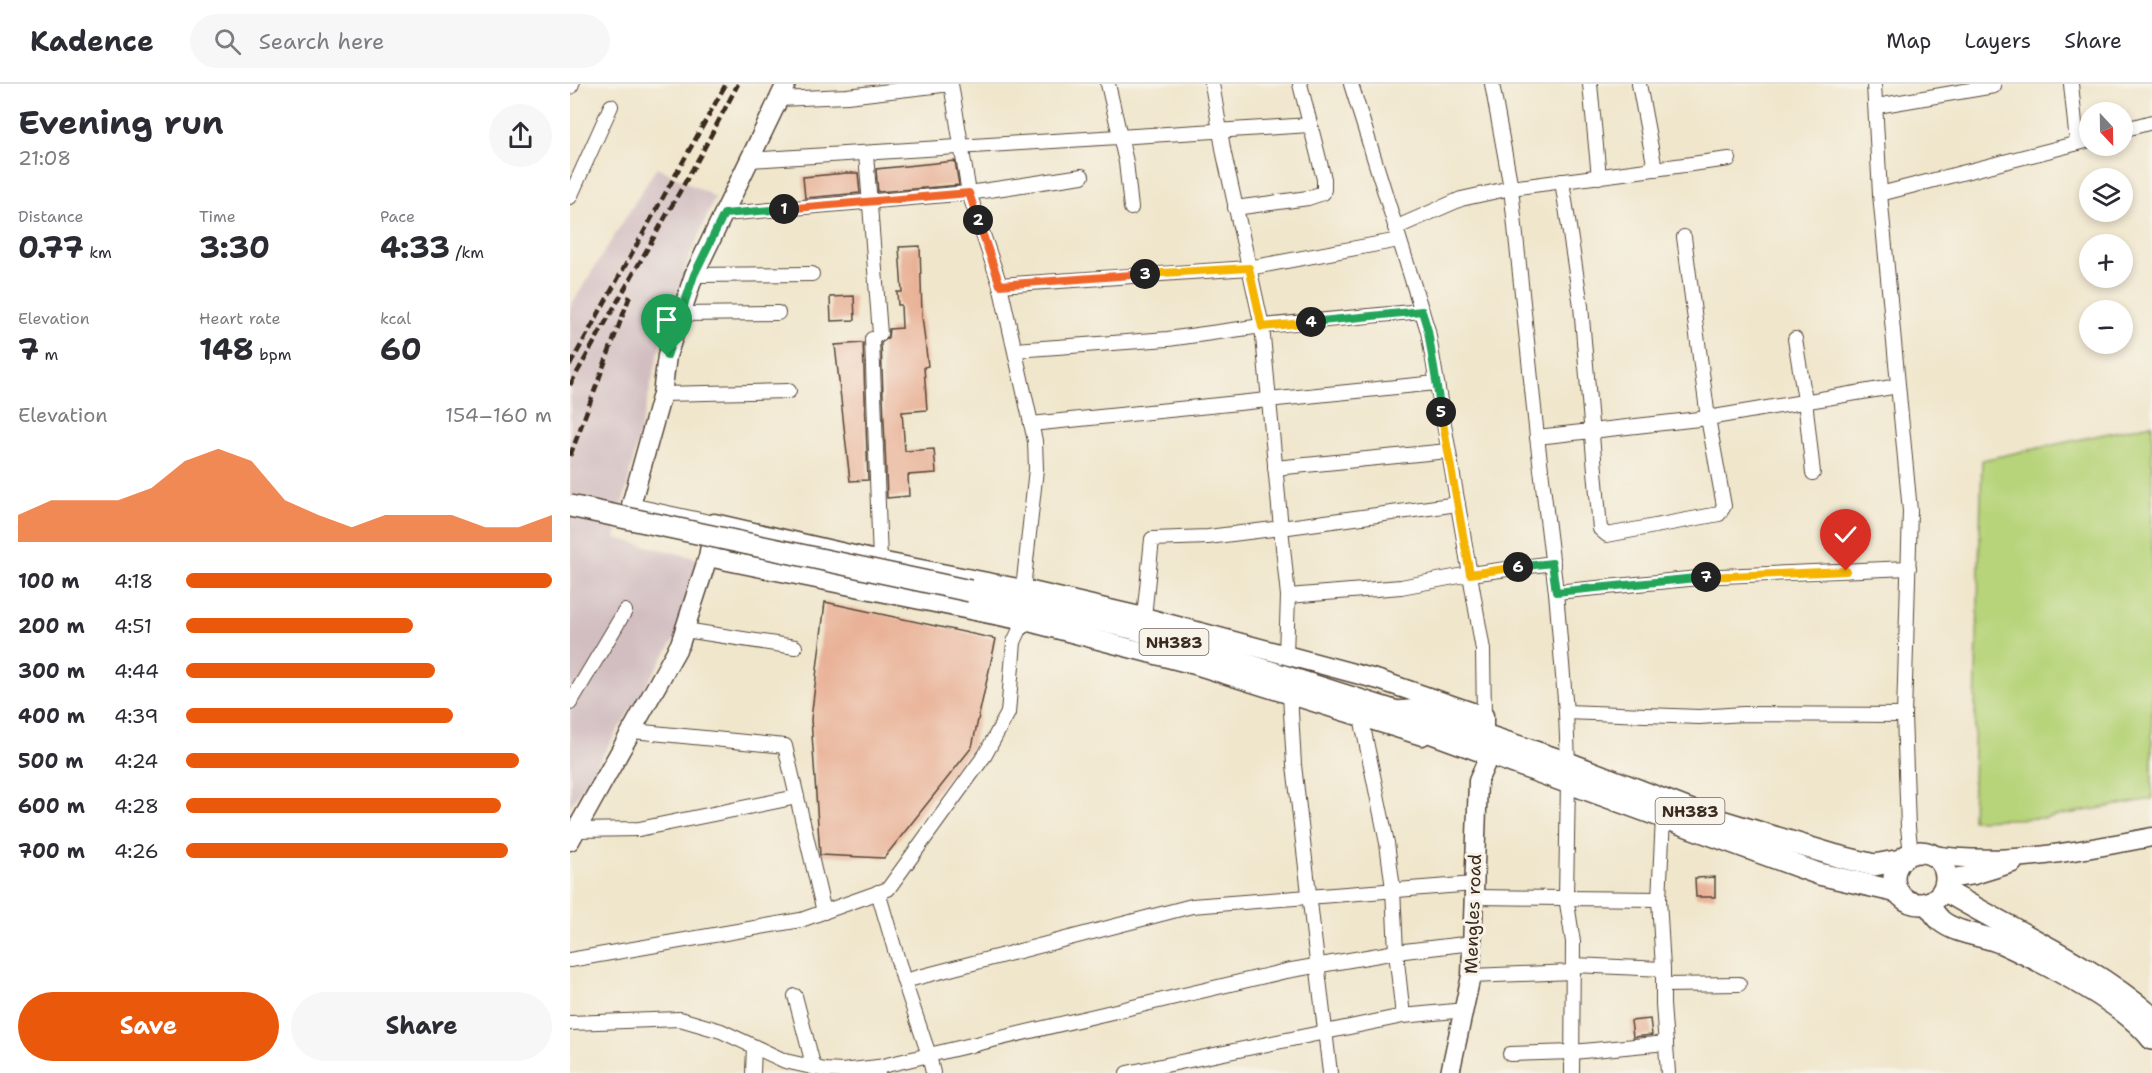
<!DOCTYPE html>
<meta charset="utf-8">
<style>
:root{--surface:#fff;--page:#f7f7f7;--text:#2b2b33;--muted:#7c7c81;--line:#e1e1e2;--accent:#ea580c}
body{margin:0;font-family:"Shantell Sans",sans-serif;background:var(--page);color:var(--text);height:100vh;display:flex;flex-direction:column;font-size:22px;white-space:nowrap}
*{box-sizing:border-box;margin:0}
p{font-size:20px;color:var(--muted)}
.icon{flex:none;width:33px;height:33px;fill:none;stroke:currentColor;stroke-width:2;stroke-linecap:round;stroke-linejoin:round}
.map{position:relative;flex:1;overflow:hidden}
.drawer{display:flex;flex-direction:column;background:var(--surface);width:570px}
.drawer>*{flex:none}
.needle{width:39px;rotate:158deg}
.controls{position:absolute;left:1509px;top:18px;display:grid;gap:12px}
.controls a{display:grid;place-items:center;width:54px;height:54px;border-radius:50%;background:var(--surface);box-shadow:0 3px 9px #0003;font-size:30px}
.pin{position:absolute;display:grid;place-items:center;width:51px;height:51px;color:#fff;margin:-62px -26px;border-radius:50% 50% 50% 0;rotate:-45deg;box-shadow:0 0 6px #0007}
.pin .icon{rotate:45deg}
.km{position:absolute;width:30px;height:30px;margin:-15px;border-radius:50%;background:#222;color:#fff;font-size:16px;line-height:30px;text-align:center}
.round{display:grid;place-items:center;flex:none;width:63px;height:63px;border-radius:32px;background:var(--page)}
.overview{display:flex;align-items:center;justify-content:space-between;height:102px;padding:0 18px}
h1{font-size:33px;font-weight:700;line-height:45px}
.figures{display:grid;grid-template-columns:repeat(3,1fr);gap:9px;height:102px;padding:6px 18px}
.figures div{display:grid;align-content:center}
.figures b{font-size:30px;font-weight:700}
.figures small{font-size:16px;font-weight:400}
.figures p{font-size:16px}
.chart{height:168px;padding:12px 18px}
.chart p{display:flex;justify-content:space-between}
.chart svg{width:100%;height:108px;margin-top:6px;fill:var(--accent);opacity:.7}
.button{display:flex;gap:12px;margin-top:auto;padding:12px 18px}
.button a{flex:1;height:69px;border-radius:36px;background:var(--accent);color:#fff;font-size:24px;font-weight:700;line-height:69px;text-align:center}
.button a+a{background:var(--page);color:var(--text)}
ul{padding:0 18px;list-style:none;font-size:20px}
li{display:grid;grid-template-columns:96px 72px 1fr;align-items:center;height:45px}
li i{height:15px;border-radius:8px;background:var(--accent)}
header{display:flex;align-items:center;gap:36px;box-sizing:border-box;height:84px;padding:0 30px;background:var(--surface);border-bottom:2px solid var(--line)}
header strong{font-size:28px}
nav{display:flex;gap:33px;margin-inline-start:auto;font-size:21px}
.search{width:420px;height:54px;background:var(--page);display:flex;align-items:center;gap:15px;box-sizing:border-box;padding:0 21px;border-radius:33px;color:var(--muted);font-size:22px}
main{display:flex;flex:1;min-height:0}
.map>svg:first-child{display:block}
</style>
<header>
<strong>Kadence</strong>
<div class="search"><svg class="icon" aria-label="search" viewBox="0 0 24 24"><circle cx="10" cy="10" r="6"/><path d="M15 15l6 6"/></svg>Search here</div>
<nav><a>Map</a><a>Layers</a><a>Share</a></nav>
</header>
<main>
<section class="drawer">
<div class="overview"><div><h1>Evening run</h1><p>21:08</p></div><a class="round"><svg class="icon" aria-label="share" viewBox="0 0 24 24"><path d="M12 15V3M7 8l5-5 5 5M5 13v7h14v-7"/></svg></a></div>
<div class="figures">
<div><p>Distance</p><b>0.77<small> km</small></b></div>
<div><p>Time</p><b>3:30</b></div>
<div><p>Pace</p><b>4:33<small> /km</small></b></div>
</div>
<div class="figures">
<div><p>Elevation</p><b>7<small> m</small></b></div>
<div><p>Heart rate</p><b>148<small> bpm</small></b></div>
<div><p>kcal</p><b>60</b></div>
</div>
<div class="chart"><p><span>Elevation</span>154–160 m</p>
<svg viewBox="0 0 160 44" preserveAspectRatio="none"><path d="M0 44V33L10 27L20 27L30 27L40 22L50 11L60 6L70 11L80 27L90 33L100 38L110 33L120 33L130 33L140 38L150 38L160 33V44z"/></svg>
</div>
<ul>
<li><b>100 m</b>4:18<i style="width:100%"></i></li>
<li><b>200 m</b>4:51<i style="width:62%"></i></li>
<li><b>300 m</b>4:44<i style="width:68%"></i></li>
<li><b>400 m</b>4:39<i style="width:73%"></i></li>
<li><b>500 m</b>4:24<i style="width:91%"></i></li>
<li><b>600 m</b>4:28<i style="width:86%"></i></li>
<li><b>700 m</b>4:26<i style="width:88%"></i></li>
</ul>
<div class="button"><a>Save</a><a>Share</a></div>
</section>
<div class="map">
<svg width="1582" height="989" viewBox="0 0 1582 989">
<rect width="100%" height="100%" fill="#f7f3e8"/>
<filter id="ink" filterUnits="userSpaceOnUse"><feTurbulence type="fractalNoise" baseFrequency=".0167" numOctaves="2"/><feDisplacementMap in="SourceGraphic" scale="12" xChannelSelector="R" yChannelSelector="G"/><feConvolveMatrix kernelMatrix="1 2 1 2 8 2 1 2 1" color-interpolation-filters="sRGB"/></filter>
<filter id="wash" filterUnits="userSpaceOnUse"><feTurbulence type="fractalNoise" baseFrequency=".008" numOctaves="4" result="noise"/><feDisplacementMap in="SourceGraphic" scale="24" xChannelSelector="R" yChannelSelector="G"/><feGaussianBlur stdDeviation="1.35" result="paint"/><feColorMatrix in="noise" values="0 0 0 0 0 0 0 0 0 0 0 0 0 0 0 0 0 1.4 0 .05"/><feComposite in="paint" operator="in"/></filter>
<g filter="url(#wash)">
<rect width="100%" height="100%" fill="#f0e6cc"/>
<polygon fill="#d2bec1" points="87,83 145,113 117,180 91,258 45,454 129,475 118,534 0,723 0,223"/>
<polygon fill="#b7d47a" stroke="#797f4c" stroke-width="1.5" points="1582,340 1582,715 1475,734 1402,736 1412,376"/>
<g id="blocks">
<g fill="#e9b298">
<polygon points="385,77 389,101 308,108 306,85"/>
<polygon points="276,89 288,89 290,109 235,114 233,93"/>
<polygon points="350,162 352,232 358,282 354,283 357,326 332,328 335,367 364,365 366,389 338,391 339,412 317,414 311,259 318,254 319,245 332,244 331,221 328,221 327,208 332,208 329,163"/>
<polygon points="284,212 285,236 261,237 260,213"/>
<polygon points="293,259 298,396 280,397 265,261"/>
<polygon points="255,518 426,555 402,663 314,774 250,771 241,635"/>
<polygon points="1145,793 1145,813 1126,813 1125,794"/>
<polygon points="1080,935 1082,951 1063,953 1061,937"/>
</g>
</g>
</g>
<g filter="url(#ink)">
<use href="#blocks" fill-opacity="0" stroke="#564638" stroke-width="1.5"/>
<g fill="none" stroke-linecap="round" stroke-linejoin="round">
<g stroke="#564638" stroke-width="16">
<g id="minor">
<polyline points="538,0 556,78 561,124"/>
<polyline points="642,0 654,70 692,242 852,227"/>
<polyline points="781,0 858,247 913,566 914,632"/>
<polyline points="922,0 941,104 967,353 986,508 996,628 998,679"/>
<polyline points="1020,0 1029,93"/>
<polyline points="1069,0 1085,85"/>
<polyline points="1304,0 1310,110 1340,427 1334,631 1338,743 1341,770"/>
<polyline points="1501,0 1507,59"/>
<polyline points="0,3 2,0"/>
<polyline points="209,15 277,12 381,0 399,109 430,201 465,357 466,385 453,505"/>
<polyline points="1307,22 1424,2"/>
<polyline points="1552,46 1582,38"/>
<polyline points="296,70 310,250"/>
<polyline points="179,76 740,41"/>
<polyline points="992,97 1011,222 1030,445 1037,451 1149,430 1154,422 1138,334 1114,153"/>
<polyline points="1310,110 1520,56"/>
<polyline points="0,113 41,22"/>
<polyline points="665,124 738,114 753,109 754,105 754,95 730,0"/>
<polyline points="154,130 399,109 512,92"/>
<polyline points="825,144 891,115 941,104 1159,75"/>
<polyline points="124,191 242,190"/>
<polyline points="430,201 679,184 829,156"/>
<polyline points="111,230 208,229"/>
<polyline points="302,255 310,477"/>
<polyline points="1225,255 1235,316 1243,389"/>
<polyline points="445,266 598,255 692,242 711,444 638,453 582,455 574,533"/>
<polyline points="92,310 219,307"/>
<polyline points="461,340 866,299"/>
<polyline points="967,353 1138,334 1328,302"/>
<polyline points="705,384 878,367"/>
<polyline points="61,421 144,439"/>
<polyline points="986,508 1149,492 1339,484"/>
<polyline points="718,512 831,503 900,490 983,479"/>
<polyline points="115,546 225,563"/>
<polyline points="716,570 718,512 711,444 888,420"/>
<polyline points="720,611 724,681 760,989"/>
<polyline points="0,619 55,527"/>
<polyline points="996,628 1129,633 1173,630 1334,631"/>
<polyline points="791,633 817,759 823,805 826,868 903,859"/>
<polyline points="63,647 215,662 254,828"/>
<polyline points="998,698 996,813 1003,858 1002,989"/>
<polyline points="1093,734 1089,815 1093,885 1093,920 1098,989"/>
<polyline points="7,746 69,745 227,713"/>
<polyline points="308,808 334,897 359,971 716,887 826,868 833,932 557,989"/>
<polyline points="903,813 1089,815"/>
<polyline points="0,876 231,836 318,805 415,671 438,629 444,558 450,545 459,538"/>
<polyline points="1004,881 1093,885"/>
<polyline points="901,892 1003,888"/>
<polyline points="334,897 622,822 904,800"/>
<polyline points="1093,901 1169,900"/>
<polyline points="225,912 244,984"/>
<polyline points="833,932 895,926"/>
<polyline points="0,939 110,935 151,947 215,977 255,986 272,987 308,983"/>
<polyline points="940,970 1003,968 1096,959"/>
<polyline points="183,989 184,963"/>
<polyline points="308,989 308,983 359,971 363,989"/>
</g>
</g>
<g stroke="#564638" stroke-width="21">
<g id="major">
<polyline points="61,421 92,310 97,272 124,191 216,0"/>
<polyline points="138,473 459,538 625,581 852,652"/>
<polyline points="0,757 110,560 138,473 144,439 310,477 453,505 574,533 809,596 914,632 914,651"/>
<path d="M1358 770C1432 783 1509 767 1582 753"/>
<polyline points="1376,795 1404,791 1443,779"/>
<polyline points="880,989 901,892 908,697 916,679 916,670"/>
</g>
</g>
<g stroke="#564638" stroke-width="24">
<g id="highway">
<polyline points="400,507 562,544 827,628 850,626 914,651 998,679 1135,732 1267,772 1304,781 1331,776"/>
<polyline points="827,628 840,641 1249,790 1328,808"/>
<circle cx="1350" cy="794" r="26"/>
<path d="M1374 806C1444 848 1520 879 1582 933"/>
<path d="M1357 819C1361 825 1366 832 1371 837 1387 850 1413 851 1432 859 1475 879 1553 918 1582 955"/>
</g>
</g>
<use href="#minor" stroke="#fff" stroke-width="14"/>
<use href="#major" stroke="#fff" stroke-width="18"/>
<use href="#highway" stroke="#fff" stroke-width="21"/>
<g stroke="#3b2a1e" stroke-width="4.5" stroke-dasharray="9 4.5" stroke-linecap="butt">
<polyline points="0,281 156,0"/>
<polyline points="0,301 130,72 168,0"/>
<polyline points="0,372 61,209"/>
</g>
<g stroke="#564638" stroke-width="24" stroke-linecap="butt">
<polyline id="highway-bridge" points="0,422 400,507"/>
</g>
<use href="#highway-bridge" stroke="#fff" stroke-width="21"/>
</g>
</g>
<g fill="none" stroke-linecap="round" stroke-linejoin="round" filter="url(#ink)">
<g stroke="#fff" stroke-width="12">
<polyline id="split-1" points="97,272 124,191 154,130 214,125"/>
</g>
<g stroke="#fff" stroke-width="12">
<polyline id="split-2" points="214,125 399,109 408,136"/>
</g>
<g stroke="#fff" stroke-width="12">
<polyline id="split-3" points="408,136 430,201 575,190"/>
</g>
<g stroke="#fff" stroke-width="12">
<polyline id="split-4" points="575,190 679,184 692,243 741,238"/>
</g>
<g stroke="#fff" stroke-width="12">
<polyline id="split-5" points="741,238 852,227 858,247 871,328"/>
</g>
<g stroke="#fff" stroke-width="12">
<polyline id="split-6" points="871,328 900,490 948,483"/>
</g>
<g stroke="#fff" stroke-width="12">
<polyline id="split-7" points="948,483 982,479 986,508 1136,493"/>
</g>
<g stroke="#fff" stroke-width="12">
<polyline id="split-8" points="1136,493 1276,487"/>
</g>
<use href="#split-1" stroke="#22a559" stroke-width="8"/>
<use href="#split-2" stroke="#f0652b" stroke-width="8"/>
<use href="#split-3" stroke="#f0652b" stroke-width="8"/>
<use href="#split-4" stroke="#f5b400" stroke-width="8"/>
<use href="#split-5" stroke="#22a559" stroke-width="8"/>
<use href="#split-6" stroke="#f5b400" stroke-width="8"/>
<use href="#split-7" stroke="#22a559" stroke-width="8"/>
<use href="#split-8" stroke="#f5b400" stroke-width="8"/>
</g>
<g text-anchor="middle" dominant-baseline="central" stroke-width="6" stroke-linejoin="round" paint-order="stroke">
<g fill="#f7f3e8" stroke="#73665b" stroke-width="1.5">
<rect x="569.5" y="545" width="69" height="26" rx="4.5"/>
<rect x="1085.5" y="714" width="69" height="26" rx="4.5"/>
</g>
<g font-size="16" font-weight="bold" fill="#3b2a1e">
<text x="604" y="558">NH383</text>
<text x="1120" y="727">NH383</text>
</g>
<g font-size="18" fill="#3b2a1e" stroke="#f7f3e8">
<text transform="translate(903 830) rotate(-88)">Mengles road</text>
</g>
</g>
</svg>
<div class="controls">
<a><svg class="needle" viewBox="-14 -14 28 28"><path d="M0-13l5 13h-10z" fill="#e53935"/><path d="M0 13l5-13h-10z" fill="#7c7c81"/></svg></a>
<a><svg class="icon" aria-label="layers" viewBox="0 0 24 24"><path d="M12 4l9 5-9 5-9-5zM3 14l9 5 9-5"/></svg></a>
<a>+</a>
<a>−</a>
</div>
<div class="pin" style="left:97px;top:272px;background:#1e9e55"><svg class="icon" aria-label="arrive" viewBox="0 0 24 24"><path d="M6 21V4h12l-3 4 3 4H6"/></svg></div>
<div class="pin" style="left:1276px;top:487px;background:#d93025"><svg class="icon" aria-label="check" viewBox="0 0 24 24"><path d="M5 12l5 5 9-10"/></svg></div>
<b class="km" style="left:214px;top:125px">1</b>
<b class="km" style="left:408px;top:136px">2</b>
<b class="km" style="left:575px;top:190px">3</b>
<b class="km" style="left:741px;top:238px">4</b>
<b class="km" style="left:871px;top:328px">5</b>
<b class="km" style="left:948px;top:483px">6</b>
<b class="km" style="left:1136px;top:493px">7</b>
</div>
</main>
